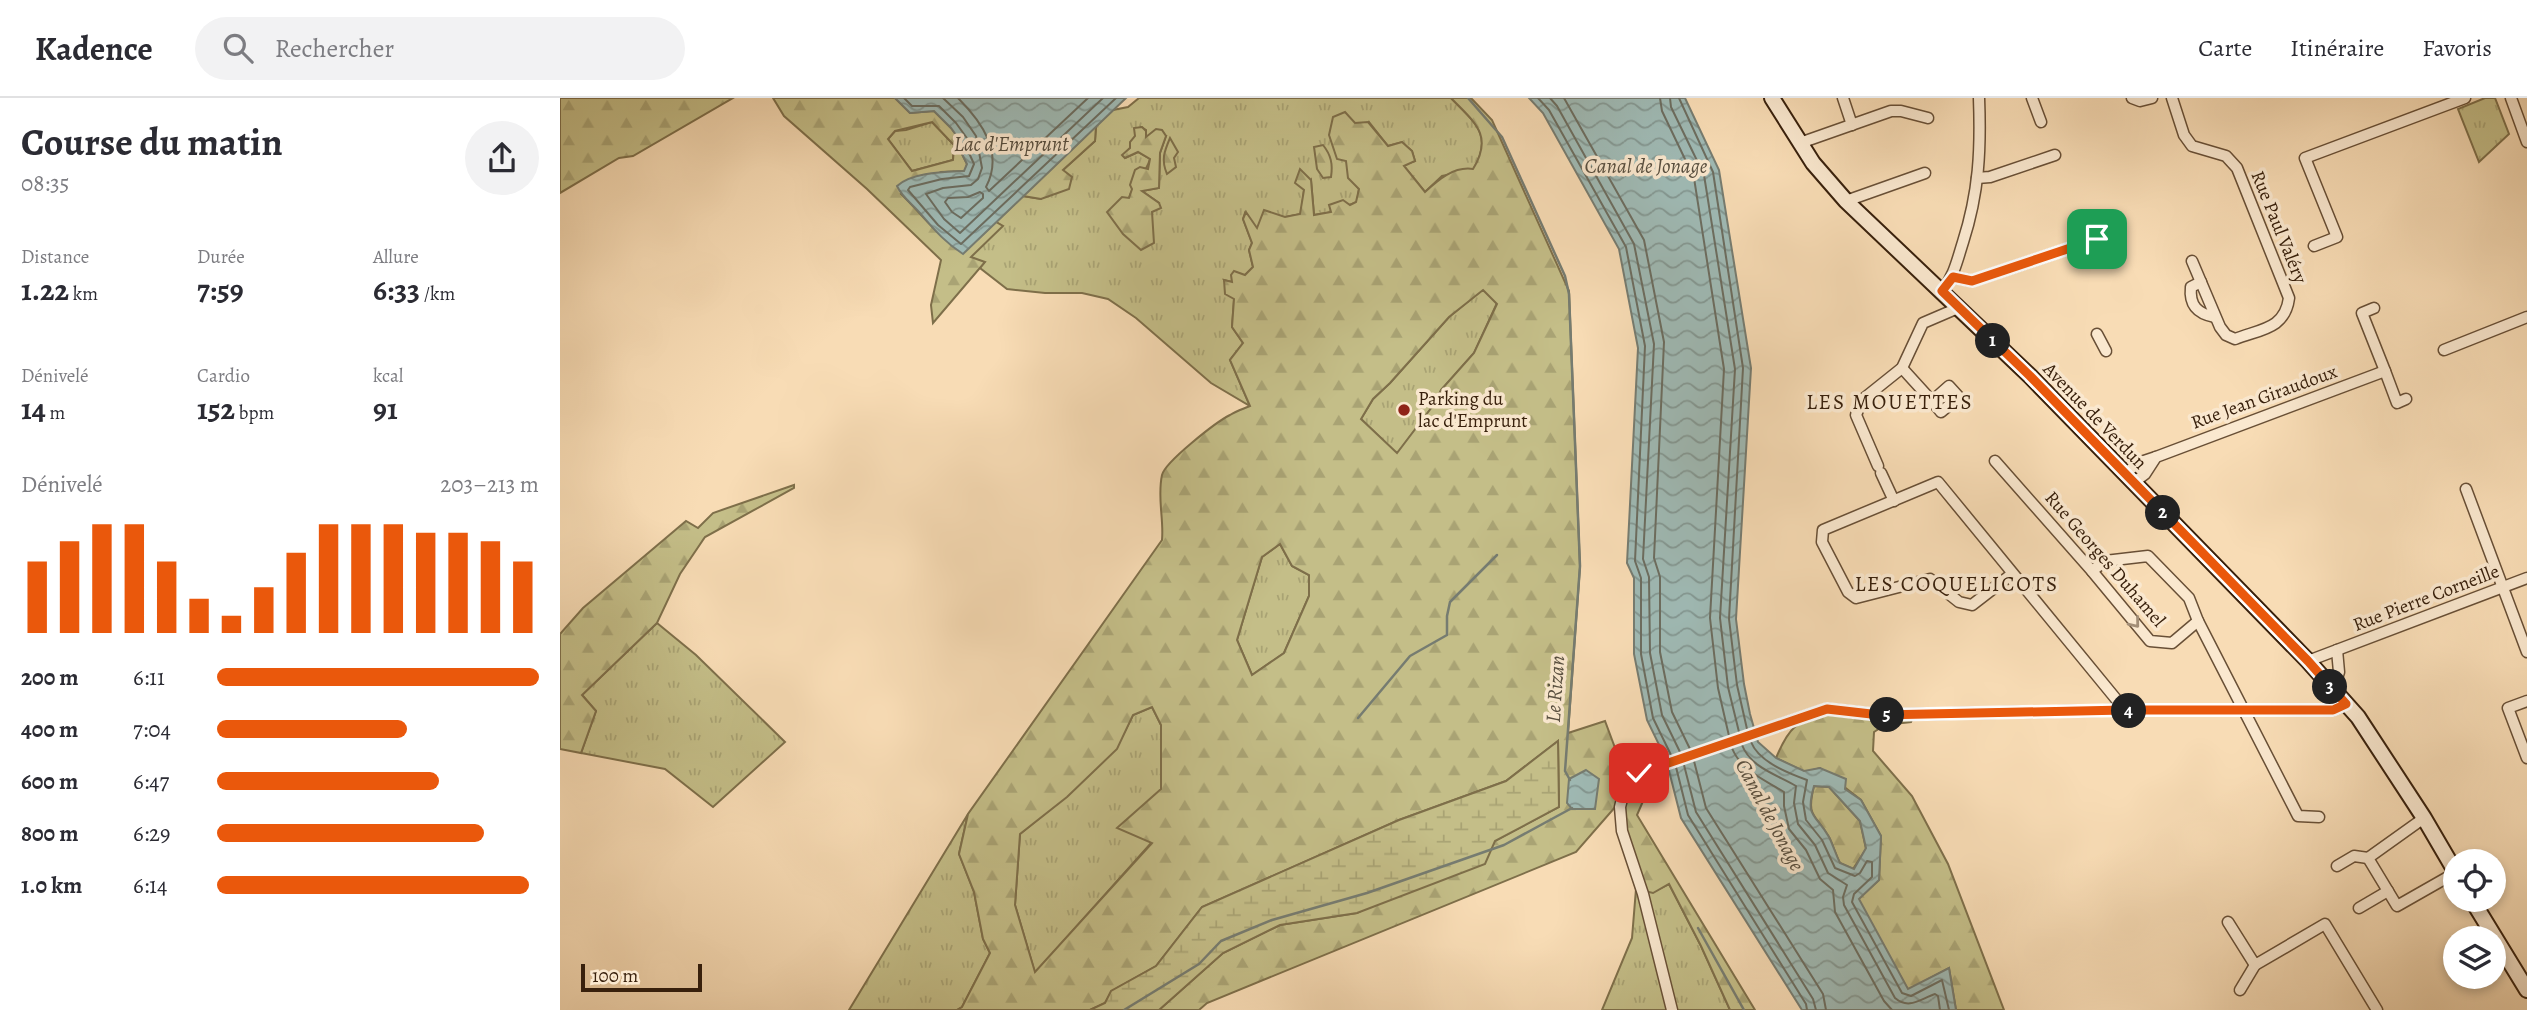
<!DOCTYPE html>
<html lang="fr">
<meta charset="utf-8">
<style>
:root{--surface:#fff;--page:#f2f2f3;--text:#2b2b33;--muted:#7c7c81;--line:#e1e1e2;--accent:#ea580c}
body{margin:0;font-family:Alegreya,serif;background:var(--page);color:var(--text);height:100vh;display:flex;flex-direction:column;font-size:26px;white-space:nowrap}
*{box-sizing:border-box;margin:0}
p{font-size:23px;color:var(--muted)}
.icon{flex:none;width:38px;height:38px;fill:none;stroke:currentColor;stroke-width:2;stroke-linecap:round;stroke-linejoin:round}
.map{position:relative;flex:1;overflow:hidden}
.sheet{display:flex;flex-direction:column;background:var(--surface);width:560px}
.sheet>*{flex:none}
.controls{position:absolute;left:1883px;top:751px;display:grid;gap:14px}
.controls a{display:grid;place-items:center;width:63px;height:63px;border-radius:50%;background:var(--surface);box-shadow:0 4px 10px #0003;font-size:35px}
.scale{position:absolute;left:21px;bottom:18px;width:121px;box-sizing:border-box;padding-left:7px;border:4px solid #38200c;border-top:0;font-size:19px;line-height:24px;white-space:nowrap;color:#38200c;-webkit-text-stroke:5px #fae8cf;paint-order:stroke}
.pin{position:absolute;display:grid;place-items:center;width:60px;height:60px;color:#fff;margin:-30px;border-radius:14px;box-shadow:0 4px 10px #0006}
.km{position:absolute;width:35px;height:35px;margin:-18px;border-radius:50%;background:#222;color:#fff;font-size:19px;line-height:35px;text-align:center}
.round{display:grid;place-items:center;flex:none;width:74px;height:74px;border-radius:37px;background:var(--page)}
.head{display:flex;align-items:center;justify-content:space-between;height:119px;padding:0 21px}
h1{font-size:38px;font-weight:700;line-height:52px}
.metrics{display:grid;grid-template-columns:repeat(3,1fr);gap:10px;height:119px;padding:7px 21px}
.metrics div{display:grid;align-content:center}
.metrics b{font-size:30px;font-weight:700}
.metrics small{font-size:19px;font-weight:400}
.metrics p{font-size:19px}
.chart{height:196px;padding:14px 21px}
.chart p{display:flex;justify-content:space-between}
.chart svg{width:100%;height:126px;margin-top:7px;stroke:var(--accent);stroke-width:6}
ul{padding:0 21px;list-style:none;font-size:23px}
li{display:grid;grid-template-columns:112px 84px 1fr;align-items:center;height:52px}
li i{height:18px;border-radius:9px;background:var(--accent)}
header{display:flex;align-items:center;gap:42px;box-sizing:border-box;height:98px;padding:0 35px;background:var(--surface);border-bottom:2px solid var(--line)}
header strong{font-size:33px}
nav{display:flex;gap:38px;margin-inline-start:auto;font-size:24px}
.search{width:490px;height:63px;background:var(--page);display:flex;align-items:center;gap:18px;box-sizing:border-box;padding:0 24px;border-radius:38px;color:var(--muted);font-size:26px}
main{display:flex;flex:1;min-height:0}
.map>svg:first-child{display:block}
</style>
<header>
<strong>Kadence</strong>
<div class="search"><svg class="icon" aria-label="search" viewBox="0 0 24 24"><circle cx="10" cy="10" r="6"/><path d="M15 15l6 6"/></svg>Rechercher</div>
<nav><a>Carte</a><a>Itinéraire</a><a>Favoris</a></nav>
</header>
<main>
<section class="sheet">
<div class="head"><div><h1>Course du matin</h1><p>08:35</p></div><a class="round"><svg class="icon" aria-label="share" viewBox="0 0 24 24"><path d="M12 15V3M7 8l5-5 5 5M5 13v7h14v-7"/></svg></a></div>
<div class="metrics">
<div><p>Distance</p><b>1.22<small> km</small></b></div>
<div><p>Durée</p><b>7:59</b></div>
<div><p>Allure</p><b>6:33<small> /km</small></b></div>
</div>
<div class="metrics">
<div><p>Dénivelé</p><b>14<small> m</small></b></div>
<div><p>Cardio</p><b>152<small> bpm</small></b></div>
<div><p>kcal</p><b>91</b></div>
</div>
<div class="chart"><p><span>Dénivelé</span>203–213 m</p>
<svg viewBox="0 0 160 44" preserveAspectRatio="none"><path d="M5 44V19M15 44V12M25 44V6M35 44V6M45 44V19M55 44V32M65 44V38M75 44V28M85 44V16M95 44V6M105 44V6M115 44V6M125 44V9M135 44V9M145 44V12M155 44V19"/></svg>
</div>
<ul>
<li><b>200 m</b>6:11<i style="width:100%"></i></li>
<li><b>400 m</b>7:04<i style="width:59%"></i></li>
<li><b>600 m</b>6:47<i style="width:69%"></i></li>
<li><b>800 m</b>6:29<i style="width:83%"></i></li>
<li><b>1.0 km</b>6:14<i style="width:97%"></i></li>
</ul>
</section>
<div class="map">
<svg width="1967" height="912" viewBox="0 0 1967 912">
<defs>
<pattern id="grass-tufts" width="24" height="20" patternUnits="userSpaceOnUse" patternTransform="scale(1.75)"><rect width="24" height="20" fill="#c4be88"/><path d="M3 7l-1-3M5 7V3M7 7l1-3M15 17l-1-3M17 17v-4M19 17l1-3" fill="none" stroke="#a9a374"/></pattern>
<pattern id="forest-firs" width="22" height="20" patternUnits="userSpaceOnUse" patternTransform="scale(1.75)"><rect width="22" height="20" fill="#c4be88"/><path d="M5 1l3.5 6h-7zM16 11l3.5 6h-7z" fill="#a9a374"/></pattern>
<pattern id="wetland-marsh" width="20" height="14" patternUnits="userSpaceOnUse" patternTransform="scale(1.75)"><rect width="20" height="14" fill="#c4be88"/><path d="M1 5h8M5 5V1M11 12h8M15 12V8" fill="none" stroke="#a9a374"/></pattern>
<pattern id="water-waves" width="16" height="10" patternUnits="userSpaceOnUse" patternTransform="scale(1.75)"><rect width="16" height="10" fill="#9fbab5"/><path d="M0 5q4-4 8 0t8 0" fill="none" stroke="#839792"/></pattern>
</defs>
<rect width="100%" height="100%" fill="#f8dcb5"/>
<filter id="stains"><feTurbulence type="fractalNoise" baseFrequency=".00286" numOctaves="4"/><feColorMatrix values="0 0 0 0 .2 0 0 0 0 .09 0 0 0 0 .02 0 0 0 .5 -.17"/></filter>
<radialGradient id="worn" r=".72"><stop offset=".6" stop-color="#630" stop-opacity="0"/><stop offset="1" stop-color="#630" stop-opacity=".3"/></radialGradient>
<g fill="url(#grass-tufts)" stroke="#7e6f4a" stroke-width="2" fill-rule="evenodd">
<path d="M579 0H891C915 25 934 37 913 72L882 78 865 94 843 67 855 63 852 53 842 44 828 48 809 24C794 50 775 66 799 91L797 104 772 114 754 117 751 82 744 92 741 116 725 119 697 131 685 115 683 121 692 145 689 152 693 169 685 177 672 184 664 182 674 201 672 229 683 245 670 262 690 308 651 285 576 220 548 201 522 195H485L447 191 420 170 424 165 410 159 442 128 436 124 463 98 481 101 503 72 535 43 536 28 553 12 568 9ZM581 29 586 32 585 39 606 38 600 55 599 90 582 93 599 105 592 114 569 100C573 85 586 76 590 61L578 54 565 60 563 58 570 50Z"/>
<polygon points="1925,0 1935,0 1949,36 1919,64 1898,11"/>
<polygon points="372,24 394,47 393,62 352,73 328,41 335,33 346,32"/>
<polygon points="923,191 937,205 914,255 881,292 875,305 837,356 801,321 813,301 830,285 889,219"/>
<polygon points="720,446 732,468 749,477 749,498 724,555 692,577 677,542 702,459"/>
<polygon points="97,525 136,557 225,644 153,709 105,671 21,655 36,613 22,597"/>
<polygon points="592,609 601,627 601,691 592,744 475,875 455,807 460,736 507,698 556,651 573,617"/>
<polygon points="408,716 399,756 414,794 423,841 430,855 402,909 397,912 289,912"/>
<polygon points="1109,786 1141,848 1170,912 1042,912 1072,840 1076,791 1093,794"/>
</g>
<g fill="url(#forest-firs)" stroke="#7e6f4a" stroke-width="2" fill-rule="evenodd">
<polygon points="0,0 173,0 73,58 59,60 0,95"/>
<path d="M213 0H335L350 15 374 13 391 30 404 47 402 56 407 66 405 73 381 74 341 96C362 116 378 139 403 155L436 124 443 128 411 159 425 164 373 225 371 207 381 162 307 91 224 18ZM372 24 394 47 393 62 352 73 328 41 335 33Z"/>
<path d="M891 0H911L932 22 1009 193 1020 469 1008 635 1045 623 1067 682 1084 701 1077 717 1195 912H1170L1141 848 1109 786 1093 795 1076 791 1058 734 1056 708 1016 754 647 905 639 912H599L663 855 720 827 797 815 999 709 998 643 946 683 839 722 642 809 596 868 552 893 545 905 530 912H397L402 909 430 855 423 841 414 794 399 756 408 716 602 442C604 420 597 400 602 377 605 364 656 324 670 317 676 313 683 311 690 308L670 262 683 245 672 229 674 201 665 196 664 182 672 184 671 177 674 173 685 177 693 169 689 152 692 145 683 121 686 114 697 130 704 112 725 119 740 116 744 92 735 85 740 71 751 82 754 117 771 114 769 107 783 102 790 107 796 104 799 91 788 80 786 63 777 61 769 37 773 19 785 14 795 25 808 24 828 48 842 44 852 53 855 63 844 68 865 94C878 82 894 68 913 71 934 37 914 24 891 0ZM923 192 937 206 914 255 881 292 875 305 837 355 801 321 813 301 830 285 889 219ZM720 446 732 468 749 477V498L724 555 692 577 677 542 702 459ZM592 609 601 627V691L557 730 592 745 475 874 455 807 460 736 507 699 557 651 573 617Z"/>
<polygon points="536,28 535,43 503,72 512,79 509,91 481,101 463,98"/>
<polygon points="582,29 586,33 586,39 596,31 602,32 606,38 600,55 599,90 582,93 599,105 601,110 592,114 594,145 581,152 563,136 547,114 562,99 569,100 572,91 570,87 575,72 580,69 588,71 590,61 578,54 565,60 562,57 570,50 570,44 575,38 574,30"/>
<path d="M610 40 618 54 614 60 616 69 607 76C601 62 604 54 610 40Z"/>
<path d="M763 47C771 57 773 66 771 79L763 80 757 71 754 49Z"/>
<polygon points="234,387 234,390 145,439 120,476 97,525 22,597 36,613 21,655 0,651 0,536 23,510 126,423 138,430 153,415"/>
<path d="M1268 615 1353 619 1351 624 1325 627 1314 634 1313 653 1352 698 1388 766 1444 912H1396L1389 870 1348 892 1298 801 1319 782 1321 738 1301 702 1260 670 1245 674 1216 660C1229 629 1235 624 1268 615Z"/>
<path d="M1254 688 1269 689 1300 723 1306 751 1293 771 1280 765C1276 757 1273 747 1269 739 1255 715 1246 720 1254 688Z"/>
</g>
<polygon fill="url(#wetland-marsh)" stroke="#7e6f4a" stroke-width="2" points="998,643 999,709 935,743 925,766 797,815 720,827 663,855 599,912 530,912 545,905 551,893 596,868 642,809 839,722 946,683"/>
<g fill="url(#water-waves)" stroke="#767c71" stroke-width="2" fill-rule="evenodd">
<path d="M335 0H566L403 156C384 144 373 130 359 114 351 105 342 99 337 88 352 74 384 74 404 73L407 66 402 56 403 47 391 30 374 13 350 15Z"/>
<path d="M969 0H1125L1159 72 1191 270 1176 521 1184 586 1190 616 1198 644 1216 660 1244 673 1260 670 1286 681 1285 691 1301 702 1321 738 1319 782 1299 801 1348 891 1389 870 1396 912H1242L1121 720 1106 661 1087 622 1074 556V480L1067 465 1078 250 1059 151 983 15ZM1254 688 1269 689 1300 723 1306 750 1294 771 1280 765C1276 757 1273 747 1269 739 1255 715 1245 720 1254 688Z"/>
<polygon points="1026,672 1039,681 1035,711 1012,711 1007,705 1009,681"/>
</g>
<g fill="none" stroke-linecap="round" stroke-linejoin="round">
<g stroke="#6c6d60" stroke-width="2">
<polyline points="344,0 352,8 379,8 396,25 409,43 409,55 414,66 409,78 382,81 350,89 348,92 378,127 401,146 556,0"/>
<polyline points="383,0 403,19 416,38 422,70 418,81 411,87 383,90 366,96 384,121 400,135 543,0"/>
<path d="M398 0C422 24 444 55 426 89L429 93 528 0"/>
<polyline points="978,0 989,12 1066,149 1085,248 1075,463 1081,480 1081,556 1093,620 1111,657"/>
<polyline points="990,0 997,8 1074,146 1094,246 1083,461 1089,479 1090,555 1102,617 1120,654"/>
<polyline points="1004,0 1084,142 1104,244 1094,460 1100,479 1100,554 1112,614 1130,651"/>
<polyline points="1100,0 1102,13 1134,80 1164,271 1150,520 1158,590 1169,638"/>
<polyline points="1110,0 1111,9 1144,77 1175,271 1160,520 1168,589 1179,634"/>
<polyline points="1119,0 1153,74 1183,270 1169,521 1177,587 1187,631"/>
<polygon points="420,94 423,96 423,100 401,120 392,114 385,104 388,100 408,99"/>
<path d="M1191 644C1199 664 1228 675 1247 682L1243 704 1246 722 1262 742 1275 770 1295 778 1300 775 1307 763 1312 764V779L1294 796 1292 804 1342 895 1351 898 1382 882 1389 912"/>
<path d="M1182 647C1191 670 1218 677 1236 688L1234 705 1238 726 1255 747 1268 775 1287 787 1283 799 1284 807 1335 900C1349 912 1360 901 1375 896L1378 898 1380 912"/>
<path d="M1172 650C1181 673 1205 682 1224 694V708L1229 731 1246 752 1260 781 1273 792 1275 814 1324 903 1332 912"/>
<polyline points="1134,663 1146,710 1263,896 1266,912"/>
<polyline points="1124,667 1136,714 1253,901 1256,912"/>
<polyline points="1116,669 1128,717 1246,906 1247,912"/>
</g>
<g stroke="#767c71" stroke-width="2.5">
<polyline points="908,0 942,39 1005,178 1009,196 1020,468 1005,673 1010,682"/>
<polyline points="798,620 850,558 887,537 887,518 890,504 937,457"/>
<polyline points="1138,830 1184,912"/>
<polyline points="564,912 639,866 661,843 712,822 807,795 944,747 1012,710"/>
</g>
<g stroke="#684f36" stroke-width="13">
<g id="minor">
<polyline points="1283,0 1292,27"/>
<polyline points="1472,0 1481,24"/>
<polyline points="1572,0 1580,3 1592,0"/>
<path d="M1612 0 1624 37 1632 48 1666 58 1677 70 1729 200C1725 231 1701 231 1675 241L1666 237 1660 229 1632 163"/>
<polyline points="1951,0 1967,44"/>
<polyline points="1240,45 1331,13 1341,13 1368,20"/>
<polyline points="1417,80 1430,79 1495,57"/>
<polyline points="1286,103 1365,75"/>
<polyline points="1754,148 1777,139 1745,60 1905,0"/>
<polyline points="1393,179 1412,183 1537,141"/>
<path d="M1641 184 1631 189C1629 208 1638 216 1655 219"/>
<path d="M1382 193C1394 178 1397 163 1403 144 1419 94 1421 52 1419 0"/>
<polyline points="1814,210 1802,215 1825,273"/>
<polyline points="1537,236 1546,253"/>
<polyline points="1884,252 1967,219"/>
<polyline points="1342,270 1372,303 1389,288 1399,299 1381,314 1372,303"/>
<polyline points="1435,363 1532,473 1590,543 1612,545 1638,523"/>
<polyline points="1318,368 1296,317 1302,302 1342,270 1363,225 1398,210"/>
<polyline points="1321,375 1334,403"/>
<polyline points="1565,376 1578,365 1596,359"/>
<polyline points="1573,385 1585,376 1596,359 1825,273 1837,305 1846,301"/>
<polyline points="1906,391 1967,554"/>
<polyline points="1532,473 1545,463 1588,458 1629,500 1638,523 1738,718 1759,719"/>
<polyline points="1452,476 1412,507 1399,504 1370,481 1296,500 1288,494 1262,444 1263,432 1378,384 1565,612"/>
<polyline points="1748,563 1967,480"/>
<polyline points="1773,593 1779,574 1777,552"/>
<polyline points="1967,603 1948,610 1967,660"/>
<polyline points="1864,720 1808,760 1837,808 1895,775"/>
<polyline points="1777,768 1794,758 1808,760"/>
<polyline points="1799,810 1828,793"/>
<polyline points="1668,824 1695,867 1765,826 1817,912"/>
<polyline points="1680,892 1695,867"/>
<polyline points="1112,912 1083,796 1062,733 1060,709 1064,693 1079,675 1267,611 1320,617 1565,612 1773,612 1786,606"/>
</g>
</g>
<g stroke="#38200c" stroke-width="18">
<g id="secondary">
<polyline points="1212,0 1253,65 1286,103 1470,278 1748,563 1798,619 1864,720 1895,773"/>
<polyline points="1912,802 1967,892"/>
</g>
</g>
<use href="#minor" stroke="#fae8cf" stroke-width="10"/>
<use href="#secondary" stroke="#fae8cf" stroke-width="14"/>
</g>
<defs><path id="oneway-chevron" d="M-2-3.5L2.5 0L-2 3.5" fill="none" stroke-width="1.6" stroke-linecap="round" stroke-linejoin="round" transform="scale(1.75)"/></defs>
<use stroke="#a38e77" href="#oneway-chevron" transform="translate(1575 525) rotate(51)"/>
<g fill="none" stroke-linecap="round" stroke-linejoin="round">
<g stroke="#fff" stroke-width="14">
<polyline id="route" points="1079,675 1267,611 1320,617 1565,612 1773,612 1786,606 1748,563 1470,278 1382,193 1393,179 1412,183 1537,141"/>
</g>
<use href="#route" stroke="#ea580c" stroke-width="9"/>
</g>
<circle fill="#8f2418" stroke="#fae8cf" stroke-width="2.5" cx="844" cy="312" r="7"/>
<g text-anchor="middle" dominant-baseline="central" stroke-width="7" stroke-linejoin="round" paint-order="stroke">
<g font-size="19" fill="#38200c" stroke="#fae8cf">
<text transform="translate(1719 129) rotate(68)">Rue Paul Valéry</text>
<text transform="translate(1704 299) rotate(-20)">Rue Jean Giraudoux</text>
<text transform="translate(1535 318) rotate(46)">Avenue de Verdun</text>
<text transform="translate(1545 461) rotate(49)">Rue Georges Duhamel</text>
<text transform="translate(1866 500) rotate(-21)">Rue Pierre Corneille</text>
</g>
<g font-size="19" fill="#38200c" stroke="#fae8cf" text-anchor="start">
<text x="858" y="301">Parking du<tspan x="858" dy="22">lac d'Emprunt</tspan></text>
</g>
<g font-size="21" font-style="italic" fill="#574e3f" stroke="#fae8cf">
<text x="451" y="46">Lac d'Emprunt</text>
<text x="1086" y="68">Canal de Jonage</text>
<text transform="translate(995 591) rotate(-86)">Le Rizan</text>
<text transform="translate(1210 717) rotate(62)">Canal de Jonage</text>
</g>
<g font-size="21" letter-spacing="2" fill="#38200c" stroke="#fae8cf">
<text x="1330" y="304">LES MOUETTES</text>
<text x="1397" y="486">LES COQUELICOTS</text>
</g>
</g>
<rect width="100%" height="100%" filter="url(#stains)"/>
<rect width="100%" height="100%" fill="url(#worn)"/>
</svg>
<div class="controls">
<a><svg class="icon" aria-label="locate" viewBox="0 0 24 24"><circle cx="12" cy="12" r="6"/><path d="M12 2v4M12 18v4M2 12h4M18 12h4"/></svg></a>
<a><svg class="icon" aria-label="layers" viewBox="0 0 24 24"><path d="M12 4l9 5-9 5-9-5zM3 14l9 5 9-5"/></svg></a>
</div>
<div class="scale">100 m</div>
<div class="pin" style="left:1537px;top:141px;background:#1e9e55"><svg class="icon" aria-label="arrive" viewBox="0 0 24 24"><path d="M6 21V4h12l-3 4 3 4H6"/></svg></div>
<div class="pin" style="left:1079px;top:675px;background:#d93025"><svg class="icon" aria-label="check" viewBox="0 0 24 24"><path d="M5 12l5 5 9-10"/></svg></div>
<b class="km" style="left:1433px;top:243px">1</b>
<b class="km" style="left:1603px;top:415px">2</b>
<b class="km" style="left:1770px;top:589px">3</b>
<b class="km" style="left:1569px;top:613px">4</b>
<b class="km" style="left:1327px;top:617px">5</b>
</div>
</main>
